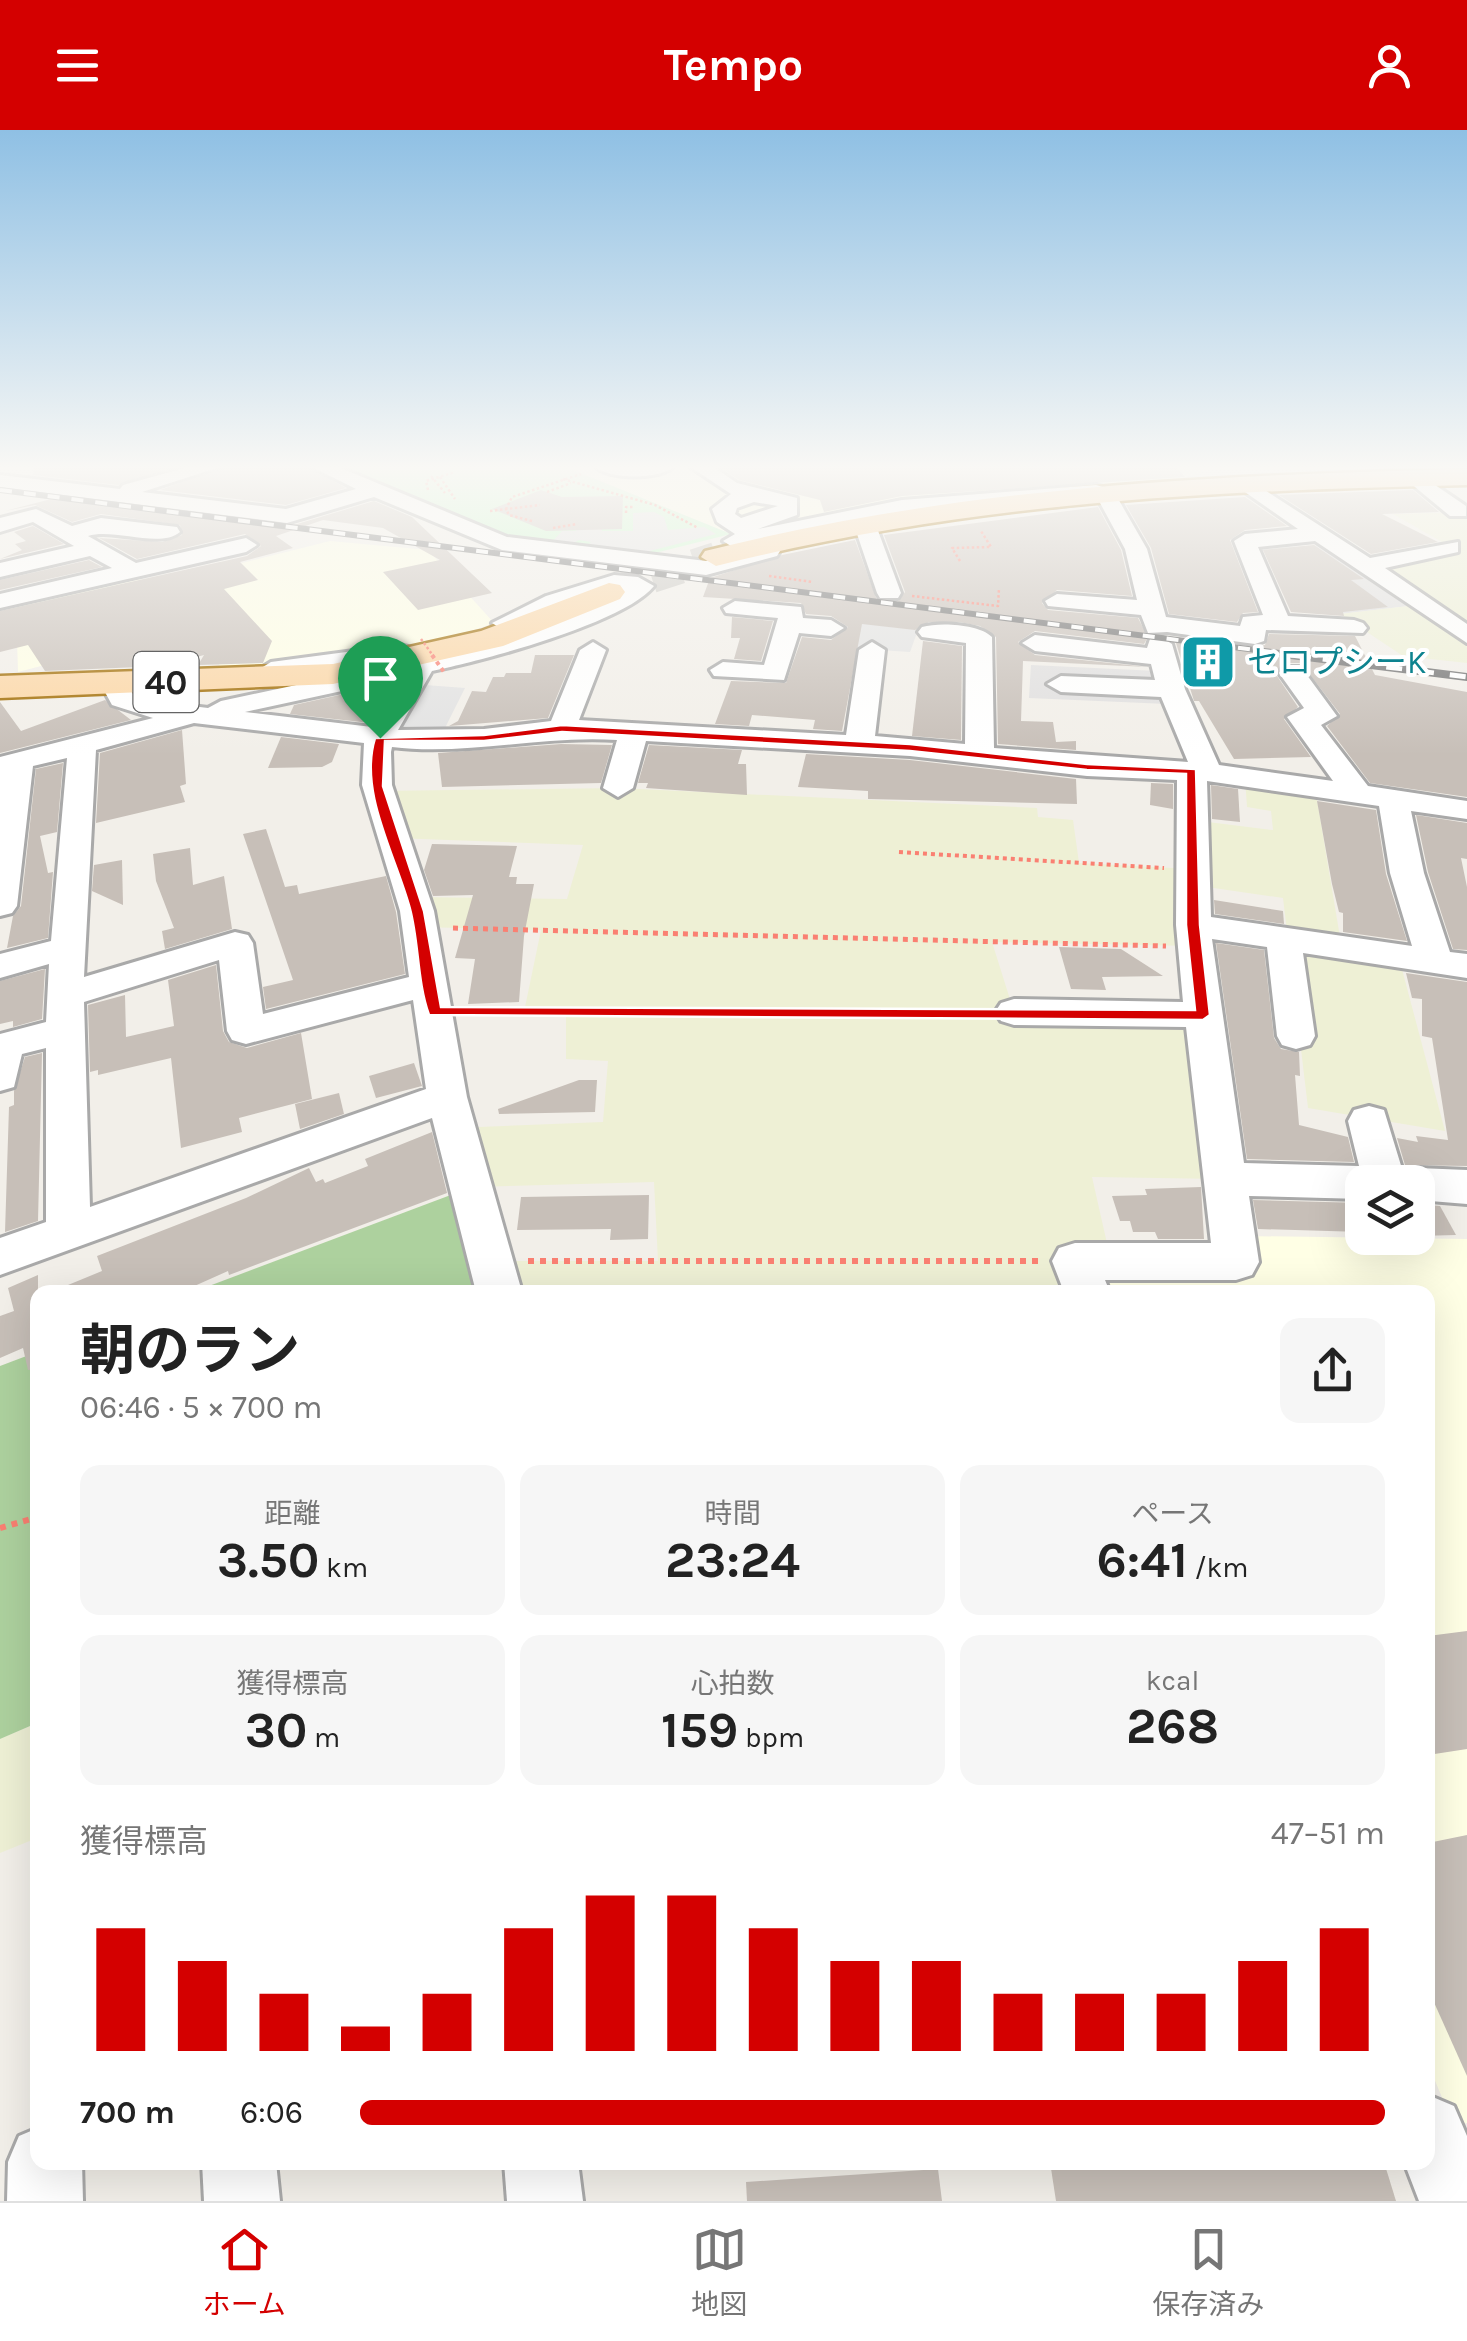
<!DOCTYPE html>
<html lang="ja">
<meta charset="utf-8">
<style>
:root{--surface:#fff;--page:#f6f6f6;--text:#222;--muted:#767676;--line:#e0e0e0;--accent:#d40000}
body{margin:0;font-family:Karla,"Noto Sans JP",sans-serif;background:var(--page);color:var(--text);height:100vh;display:flex;flex-direction:column;font-size:38px;white-space:nowrap}
*{box-sizing:border-box;margin:0}
p{font-size:32px;color:var(--muted)}
.icon{flex:none;width:55px;height:55px;fill:none;stroke:currentColor;stroke-width:2;stroke-linecap:round;stroke-linejoin:round}
.map{position:relative;flex:1;overflow:hidden}
.side{position:absolute;left:30px;top:1155px;width:1405px;height:885px;display:flex;flex-direction:column;background:var(--surface);border-radius:20px;box-shadow:0 10px 40px #0002}
.side>*{flex:none}
.controls{position:absolute;left:1345px;top:1035px;display:grid;gap:20px}
.controls a{display:grid;place-items:center;width:90px;height:90px;border-radius:20px;background:var(--surface);box-shadow:0 10px 40px #0002;font-size:50px}
.pin{position:absolute;display:grid;place-items:center;width:85px;height:85px;color:#fff;margin:-102px -42px;border-radius:50% 50% 50% 0;rotate:-45deg;box-shadow:0 0 10px #0007}
.pin .icon{rotate:45deg}
.round{display:grid;place-items:center;flex:none;width:105px;height:105px;border-radius:20px;background:var(--page)}
.overview{display:flex;align-items:center;justify-content:space-between;height:170px;padding:0 50px}
h1{font-size:55px;font-weight:700;line-height:75px}
.stats{display:grid;grid-template-columns:repeat(3,1fr);gap:15px;height:170px;padding:10px 50px}
.stats div{display:grid;align-content:center;border-radius:20px;background:var(--page);text-align:center}
.stats b{font-size:50px;font-weight:700}
.stats small{font-size:28px;font-weight:400}
.stats p{font-size:28px}
.chart{height:280px;padding:20px 50px}
.chart p{display:flex;justify-content:space-between}
.chart svg{width:100%;height:180px;margin-top:10px;stroke:var(--accent);stroke-width:6}
ul{padding:0 50px;list-style:none;font-size:32px}
li{display:grid;grid-template-columns:160px 120px 1fr;align-items:center;height:75px}
li i{height:25px;border-radius:12px;background:var(--accent)}
header{display:flex;justify-content:space-between;align-items:center;height:130px;padding:0 50px;background:var(--accent);color:#fff;font-size:45px;font-weight:700}
.menu{display:flex;justify-content:space-around;align-items:center;height:140px;border-top:2px solid var(--line);background:var(--surface);font-size:28px;color:var(--muted)}
.menu a{display:grid;justify-items:center;gap:5px}
.menu .current{color:var(--accent)}
.map>svg:first-child{display:block}
</style>
<header><svg class="icon" aria-label="menu" viewBox="0 0 24 24"><path d="M4 6h16M4 12h16M4 18h16"/></svg>Tempo<svg class="icon" aria-label="person" viewBox="0 0 24 24"><circle cx="12" cy="8" r="4"/><path d="M4 21q1-7 8-7t8 7"/></svg></header>
<div class="map">
<svg width="1467" height="2071" viewBox="0 0 1467 2071">
<rect width="100%" height="100%" fill="#f2efe9"/>
<g fill="#e0dfdf">
<polygon points="1336,414 1427,474 1340,484 1261,419"/>
<polygon points="1031,535 1158,541 1167,574 1029,568"/>
</g>
<g fill="#ffffe5">
<polygon points="563,336 1220,336 1221,337 1159,354 957,365 731,404"/>
<polygon points="330,411 428,420 494,493 443,511 378,523 222,538 187,498 18,542 17,509 33,504 4,472 129,442 150,456"/>
<polygon points="1242,1106 1467,1109 1467,1993 1454,1996 1428,1934 1428,1162 1105,1162 1097,1141"/>
</g>
<g fill="#eef0d5">
<polygon points="1467,382 1467,533 1403,526 1340,484 1425,474 1370,435 1449,416 1393,384"/>
<polygon points="1245,648 1315,658 1342,819 1399,828 1445,1001 1308,978 1283,768 1193,755 1194,816 992,812 1014,882 1203,885 1224,1049 1092,1047 1111,1131 1076,1131 1087,1162 499,1162 493,1131 658,1131 654,1052 472,1057 454,998 603,992 608,931 566,929 566,882 524,882 541,800 420,797 413,767 567,769 583,715 394,708 379,661 618,658 1037,678 1038,687 1073,690 1079,733 1191,739 1192,690 1273,700 1271,681 1247,677"/>
<polygon points="37,1593 37,1708 0,1723 0,1609"/>
</g>
<g fill="#add19e">
<polygon points="472,1057 499,1162 193,1162"/>
<polygon points="37,1222 37,1593 0,1609 0,1236"/>
</g>
<polygon fill="#c8facc" points="336,336 563,336 731,404 647,425 506,410"/>
<g fill="#e2e2e2">
<polygon points="654,382 664,387 668,400 704,397 716,404 646,422 586,417 591,412 579,410 570,415 550,414 562,401 576,401 577,394 601,394 602,401 633,401 633,383"/>
<polygon points="842,491 918,500 910,522 864,519 834,512"/>
<polygon points="425,555 465,558 442,604 404,602 401,597"/>
</g>
<g fill="#c7bfb8">
<polygon points="34,336 180,336 118,355 33,345"/>
<polygon points="227,336 306,336 346,358 286,375 160,360"/>
<polygon points="718,336 1176,336 1185,347 902,366 824,382 820,370 739,350"/>
<polygon points="541,360 562,367 623,366 622,399 546,401 492,379"/>
<polygon points="1413,360 1439,382 1382,384 1438,412 1371,424 1279,365"/>
<polygon points="1245,367 1287,396 1245,400 1230,410 1258,482 1243,483 1237,492 1169,484 1151,418 1126,375"/>
<polygon points="55,368 287,397 374,371 412,387 492,463 418,480 383,442 440,430 383,398 323,390 276,406 293,418 240,432 258,450 224,459 272,511 263,533 198,535 204,525 163,536 45,541 28,515 0,522 0,481 247,426 261,416 245,404 137,429 99,408 162,412 182,405 180,395 101,384 72,392 35,375 5,381"/>
<polygon points="1098,377 1121,420 1132,466 1057,460 1042,473 1048,480 1138,488 1148,507 1144,514 1035,501 1018,512 1035,525 1148,537 1023,531 1021,591 1053,592 1056,612 1076,611 1076,620 998,614 996,507 980,496 959,492 929,492 915,500 862,494 842,601 813,599 815,590 752,585 749,596 715,594 731,551 786,553 802,507 831,510 848,497 831,486 806,484 801,473 703,467 710,448 782,425 855,410 877,470 898,472 905,462 884,405"/>
<polygon points="33,396 64,414 0,429 22,420 15,414 26,411 14,402"/>
<polygon points="1314,415 1364,449 1351,450 1388,477 1343,482 1344,486 1291,482 1263,420"/>
<polygon points="89,430 102,437 0,460 0,450"/>
<polygon points="732,487 773,491 761,531 734,529 740,508 731,508"/>
<polygon points="1269,504 1355,506 1375,545 1467,562 1467,667 1370,653 1327,596 1340,584 1301,533 1283,533 1275,543 1298,577 1284,589 1311,627 1234,629 1199,571 1194,571 1176,513 1166,506 1254,518 1265,515"/>
<polygon points="923,511 962,516 961,610 912,606"/>
<polygon points="535,525 574,525 548,588 449,596 458,591 472,561 486,562 493,547 504,547 506,543 531,543"/>
<polygon points="385,555 391,555 370,593 290,584 294,575"/>
<polygon points="105,570 131,590 0,623 0,572 21,601"/>
<polygon points="182,600 186,654 180,656 185,672 96,693 100,623"/>
<polygon points="281,607 339,614 332,632 322,637 268,638"/>
<polygon points="561,614 612,615 601,653 442,657 438,623"/>
<polygon points="649,615 742,620 738,634 746,634 747,665 646,658 648,653 638,653"/>
<polygon points="806,624 910,630 1076,649 1077,674 868,669 868,661 798,657"/>
<polygon points="63,633 57,702 40,706 48,743 53,742 48,808 7,818 13,786 21,776 36,639"/>
<polygon points="1151,653 1173,654 1173,679 1150,675"/>
<polygon points="1211,655 1238,659 1240,692 1212,689"/>
<polygon points="1317,671 1376,680 1386,744 1407,811 1343,802 1343,783 1339,782 1332,754"/>
<polygon points="1416,685 1467,693 1467,729 1461,728 1467,757 1467,820 1453,819 1428,742"/>
<polygon points="266,699 285,757 297,755 299,764 386,746 396,782 405,844 266,879 263,857 293,850 243,704"/>
<polygon points="432,714 517,716 509,747 517,747 516,754 534,754 524,806 519,872 468,874 475,829 455,828 473,765 433,766 424,740"/>
<polygon points="190,718 193,755 224,746 232,799 165,819 162,801 174,798 156,751 153,724"/>
<polygon points="122,730 123,775 92,761 94,735"/>
<polygon points="1214,770 1283,781 1284,794 1215,784"/>
<polygon points="1216,813 1264,820 1274,908 1281,919 1299,922 1300,946 1295,945 1299,995 1348,1007 1354,1032 1247,1029"/>
<polygon points="1059,817 1121,819 1163,846 1102,847 1106,860 1071,859"/>
<polygon points="216,835 223,901 229,912 247,918 301,903 312,969 239,988 242,1002 181,1018 171,928 98,945 98,940 90,942 88,875 125,865 126,907 174,896 168,850"/>
<polygon points="45,839 42,889 13,897 13,891 0,894 0,851"/>
<polygon points="1406,843 1467,852 1467,1036 1405,1035 1397,1008 1418,1012 1416,1006 1448,1010 1432,908 1422,906 1422,869 1412,868"/>
<polygon points="42,923 38,1091 5,1102 9,977 14,975 14,961 25,927"/>
<polygon points="414,933 422,956 376,968 369,946"/>
<polygon points="579,950 597,950 595,982 499,984 498,979"/>
<polygon points="339,963 344,984 300,999 295,974"/>
<polygon points="432,1002 447,1063 229,1145 228,1141 181,1162 51,1162 102,1141 97,1126 246,1068 309,1038 316,1052 323,1049 325,1053 368,1036 365,1029"/>
<polygon points="1201,1057 1204,1109 1158,1109 1155,1102 1133,1102 1130,1091 1120,1091 1112,1066 1147,1065 1145,1059"/>
<polygon points="649,1065 648,1109 610,1110 611,1099 517,1100 521,1067"/>
<polygon points="1253,1070 1362,1073 1362,1102 1258,1099"/>
<polygon points="1418,1074 1440,1076 1456,1105 1418,1106"/>
<polygon points="38,1145 38,1239 28,1240 23,1218 0,1228 0,1186 14,1181 8,1158"/>
<polygon points="1467,1501 1467,1619 1428,1625 1428,1506"/>
<polygon points="1467,1705 1467,1946 1428,1859 1428,1713"/>
<polygon points="1050,2032 1384,2032 1396,2071 1056,2071"/>
<polygon points="938,2039 942,2071 747,2071 746,2052"/>
</g>
<g fill="none" stroke-linecap="round" stroke-linejoin="round">
<polyline stroke="#c8c6c1" stroke-width="30" stroke-dasharray="30 15" stroke-linecap="butt" points="609,462 716,427"/>
<g stroke="#a9a9a9" stroke-width="6">
<g id="minor">
<polygon points="192,336 223,336 142,362 286,379 356,359 310,336 336,336 507,407 706,431 769,414 780,421 777,426 706,445 502,420 374,367 287,393 0,357 0,345 120,359 123,355"/>
<path d="M594 336H675C658 350 611 350 594 336Z"/>
<path d="M689 336H712L737 353 797 368V385L758 399 902 370 1096 355 1113 360 1147 419 1166 487 1240 496 1243 487 1263 485 1234 411 1245 404 1298 399 1242 360V352L1249 350 1370 428 1458 412V422L1385 438 1467 494V513L1315 411 1258 417 1288 486 1354 490 1363 493 1367 498 1363 503 1266 500 1264 511 1255 514 1167 502 1148 503 1141 485 1048 476 1045 471 1057 464 1137 470 1125 419 1099 371 1053 377V369L902 382 734 418 723 411 735 404 717 392 712 379 731 364ZM754 372 778 376 741 388 735 384 737 378Z"/>
<polygon points="1416,342 1466,376 1466,386 1450,386 1409,352 1406,348"/>
<path d="M36 379 72 396 101 388 177 397 180 402C160 419 114 398 88 406L136 433 246 408 257 415 246 422 0 478V464L112 438 90 426 0 447V433L74 416 33 392 0 402V388Z"/>
<polygon points="866,391 877,398 901,463 898,468 880,468 877,463 855,398"/>
<path d="M614 445 638 447 654 456C625 493 481 531 432 541L398 600 484 599 551 591 580 520 593 512 606 520 579 590 846 605 859 520 872 512 885 520 875 606 965 614 966 513 922 507 918 502 922 497C940 492 979 494 992 507L994 618 1188 632 1161 567 1061 562 1047 554 1061 546 1155 550 1151 534 1035 521 1022 513 1035 505 1147 518 1150 509 1159 506 1172 514 1185 559 1219 635 1333 651 1287 587 1304 578 1279 543 1283 537H1301L1337 586 1321 595 1368 656 1467 671V689L1411 681 1424 743 1450 822 1467 824V848L1303 823 1315 906 1310 915 1296 919 1282 915 1277 906 1267 817 1212 809 1244 1033 1359 1036 1348 991 1354 980 1369 976 1384 980 1403 1042 1418 1038 1467 1040V1074L1418 1070V1052H1362V1069L1249 1066 1259 1132 1252 1145 1236 1150H1105L1110 1162H1064L1052 1131 1059 1118 1075 1113H1211L1186 897 1014 895 1001 891 995 882 1001 873 1014 869 1183 872 1176 795 1177 650 1087 646 910 626 646 611 633 658 618 667 603 658 617 610C542 605 466 626 392 617L391 622 392 655 434 781 467 967 522 1162H476L432 988 0 1145V1108L46 1092V918L22 924 14 957 0 961V904L46 892 49 834 0 848V824L51 811 67 628 33 636 17 776 12 783 0 786V627L153 588 112 575 100 553 104 547H124L133 564 151 571 208 578 221 571 479 516 617 464 623 459 584 468 505 501 492 493 546 466ZM402 548 372 597 245 582ZM194 593 364 613 362 655 400 781 409 847 263 884 253 813 248 805 235 802 84 847 96 620ZM1207 651 1379 676 1390 743 1412 816 1211 787ZM219 830 227 901 232 910 246 914 413 870 426 959 90 1077 84 872Z"/>
<polygon points="735,471 801,477 803,488 831,490 844,498 831,506 799,503 784,550 714,546 710,540 723,532 764,535 778,488 726,483 723,478"/>
<polygon points="399,515 408,517 412,523 408,529 271,548 258,540 271,532"/>
<polygon points="1428,1965 1454,1976 1467,2006 1467,2071 1419,2071 1404,2032 1428,2032"/>
<polygon points="38,1998 38,2032 82,2032 83,2071 7,2071 8,2032 19,2006"/>
<polygon points="202,2032 276,2032 280,2071 204,2071"/>
<polygon points="504,2032 578,2032 583,2071 507,2071"/>
</g>
</g>
<g stroke="#a06b00" stroke-width="5">
<g id="major">
<path d="M1467 339V355C1205 361 972 372 716 436L701 427 705 421C962 357 1204 345 1467 339Z"/>
<polygon points="609,453 620,455 625,462 620,469 503,516 333,554 0,568 0,546 333,534 481,501"/>
</g>
</g>
<g stroke="#fa8072" stroke-width="2.5" stroke-dasharray="2.5 2.5" stroke-linecap="butt">
<polyline points="431,346 445,363"/>
<polyline points="440,347 455,369"/>
<polyline points="563,349 655,375 698,398"/>
<polyline points="428,360 426,351 455,342"/>
<polyline points="547,362 571,353"/>
<polyline points="490,381 540,375"/>
<polyline points="626,383 626,377 635,377"/>
<polyline points="532,391 509,385 506,379 512,367 581,344"/>
<polyline points="553,398 577,394"/>
<polyline points="960,431 952,418 991,417 981,401"/>
<polyline points="769,446 813,452"/>
<polyline points="912,466 998,476 999,458"/>
</g>
<polyline stroke="#fa8072" stroke-width="4" stroke-dasharray="4 4" stroke-linecap="butt" points="899,722 1164,738"/>
<g stroke="#fa8072" stroke-width="5" stroke-dasharray="5 5" stroke-linecap="butt">
<polyline points="453,798 1166,816"/>
<polyline points="467,882 986,882"/>
</g>
<g stroke="#fa8072" stroke-width="6" stroke-dasharray="6 6" stroke-linecap="butt">
<polyline points="528,1131 1042,1131"/>
<polyline points="0,1398 38,1387"/>
</g>
<use href="#minor" fill="#fff" fill-rule="evenodd"/>
<use href="#major" fill="#fcd6a4" fill-rule="evenodd"/>
<g stroke="#707070" stroke-width="6">
<polyline id="rail-far1" points="0,360 1311,527"/>
</g>
<g stroke="#707070" stroke-width="8">
<polyline id="rail" points="1291,525 1467,547"/>
</g>
<use href="#rail-far1" stroke="#fff" stroke-width="4" stroke-dasharray="12" stroke-linecap="butt"/>
<use href="#rail" stroke="#fff" stroke-width="5" stroke-dasharray="16" stroke-linecap="butt"/>
<polyline stroke="#fa8072" stroke-width="2.5" stroke-dasharray="2.5 2.5" stroke-linecap="butt" points="421,509 434,527"/>
<polyline stroke="#fa8072" stroke-width="4" stroke-dasharray="4 4" stroke-linecap="butt" points="432,525 444,542"/>
</g>
<linearGradient id="sky" x2="0" y2="1"><stop stop-color="#8fc0e4"/><stop offset="0.54" stop-color="#f9f8f5"/><stop offset="1" stop-color="#f9f8f5" stop-opacity="0"/></linearGradient>
<rect width="1467" height="625" fill="url(#sky)"/>
<path fill="#d40000" stroke="#fff" stroke-width="2.5" fill-rule="evenodd" d="M562 595 910 614 1087 634 1196 639 1200 795 1210 885 1203 890 429 885C417 852 419 813 410 779 396 726 358 662 375 608L484 605ZM562 602 910 621 1087 640 1186 644V795L1195 880 441 877 424 781 383 656 385 611H484Z"/>
<defs>
<g id="building-square" transform="scale(2.875)"><rect x="-9" y="-9" width="18" height="18" rx="4" fill="#0f9aa8" stroke="#fff"/><path d="M-4-6H4V6H1V3H-1V6H-4ZM-2.5-4.3h1.7v1.8h-1.7ZM.8-4.3h1.7v1.8H.8ZM-2.5-1h1.7V.8h-1.7ZM.8-1h1.7V.8H.8Z" fill="#fff"/></g>
</defs>
<g fill-rule="evenodd">
<use href="#building-square" x="1208" y="532"/>
</g>
<g text-anchor="middle" dominant-baseline="central" stroke-width="8" stroke-linejoin="round" paint-order="stroke">
<g font-size="32" fill="#0d838f" stroke="#fff" text-anchor="start">
<text x="1247" y="532">セロプシーK</text>
</g>
<rect fill="#fff" stroke="#646464" stroke-width="2.5" x="133.5" y="522" width="65" height="60" rx="8"/>
<g font-size="35" font-weight="bold" fill="#222">
<text x="166" y="552">40</text>
</g>
</g>
</svg>
<div class="controls">
<a><svg class="icon" aria-label="layers" viewBox="0 0 24 24"><path d="M12 4l9 5-9 5-9-5zM3 14l9 5 9-5"/></svg></a>
</div>
<div class="pin" style="left:380px;top:608px;background:#1e9e55"><svg class="icon" aria-label="arrive" viewBox="0 0 24 24"><path d="M6 21V4h12l-3 4 3 4H6"/></svg></div>
<section class="side">
<div class="overview"><div><h1>朝のラン</h1><p>06:46 · 5 × 700 m</p></div><a class="round"><svg class="icon" aria-label="share" viewBox="0 0 24 24"><path d="M12 15V3M7 8l5-5 5 5M5 13v7h14v-7"/></svg></a></div>
<div class="stats">
<div><p>距離</p><b>3.50<small> km</small></b></div>
<div><p>時間</p><b>23:24</b></div>
<div><p>ペース</p><b>6:41<small> /km</small></b></div>
</div>
<div class="stats">
<div><p>獲得標高</p><b>30<small> m</small></b></div>
<div><p>心拍数</p><b>159<small> bpm</small></b></div>
<div><p>kcal</p><b>268</b></div>
</div>
<div class="chart"><p><span>獲得標高</span>47–51 m</p>
<svg viewBox="0 0 160 44" preserveAspectRatio="none"><path d="M5 44V14M15 44V22M25 44V30M35 44V38M45 44V30M55 44V14M65 44V6M75 44V6M85 44V14M95 44V22M105 44V22M115 44V30M125 44V30M135 44V30M145 44V22M155 44V14"/></svg>
</div>
<ul>
<li><b>700 m</b>6:06<i style="width:100%"></i></li>
</ul>
</section>
</div>
<nav class="menu">
<a class="current"><svg class="icon" aria-label="home" viewBox="0 0 24 24"><path d="M3 11l9-7 9 7M6 9v11h12V9"/></svg>ホーム</a>
<a><svg class="icon" aria-label="map" viewBox="0 0 24 24"><path d="M3 6l6-2 6 2 6-2v14l-6 2-6-2-6 2zM9 4v14M15 6v14"/></svg>地図</a>
<a><svg class="icon" aria-label="saved" viewBox="0 0 24 24"><path d="M7 4h10v16l-5-4-5 4z"/></svg>保存済み</a>
</nav>
